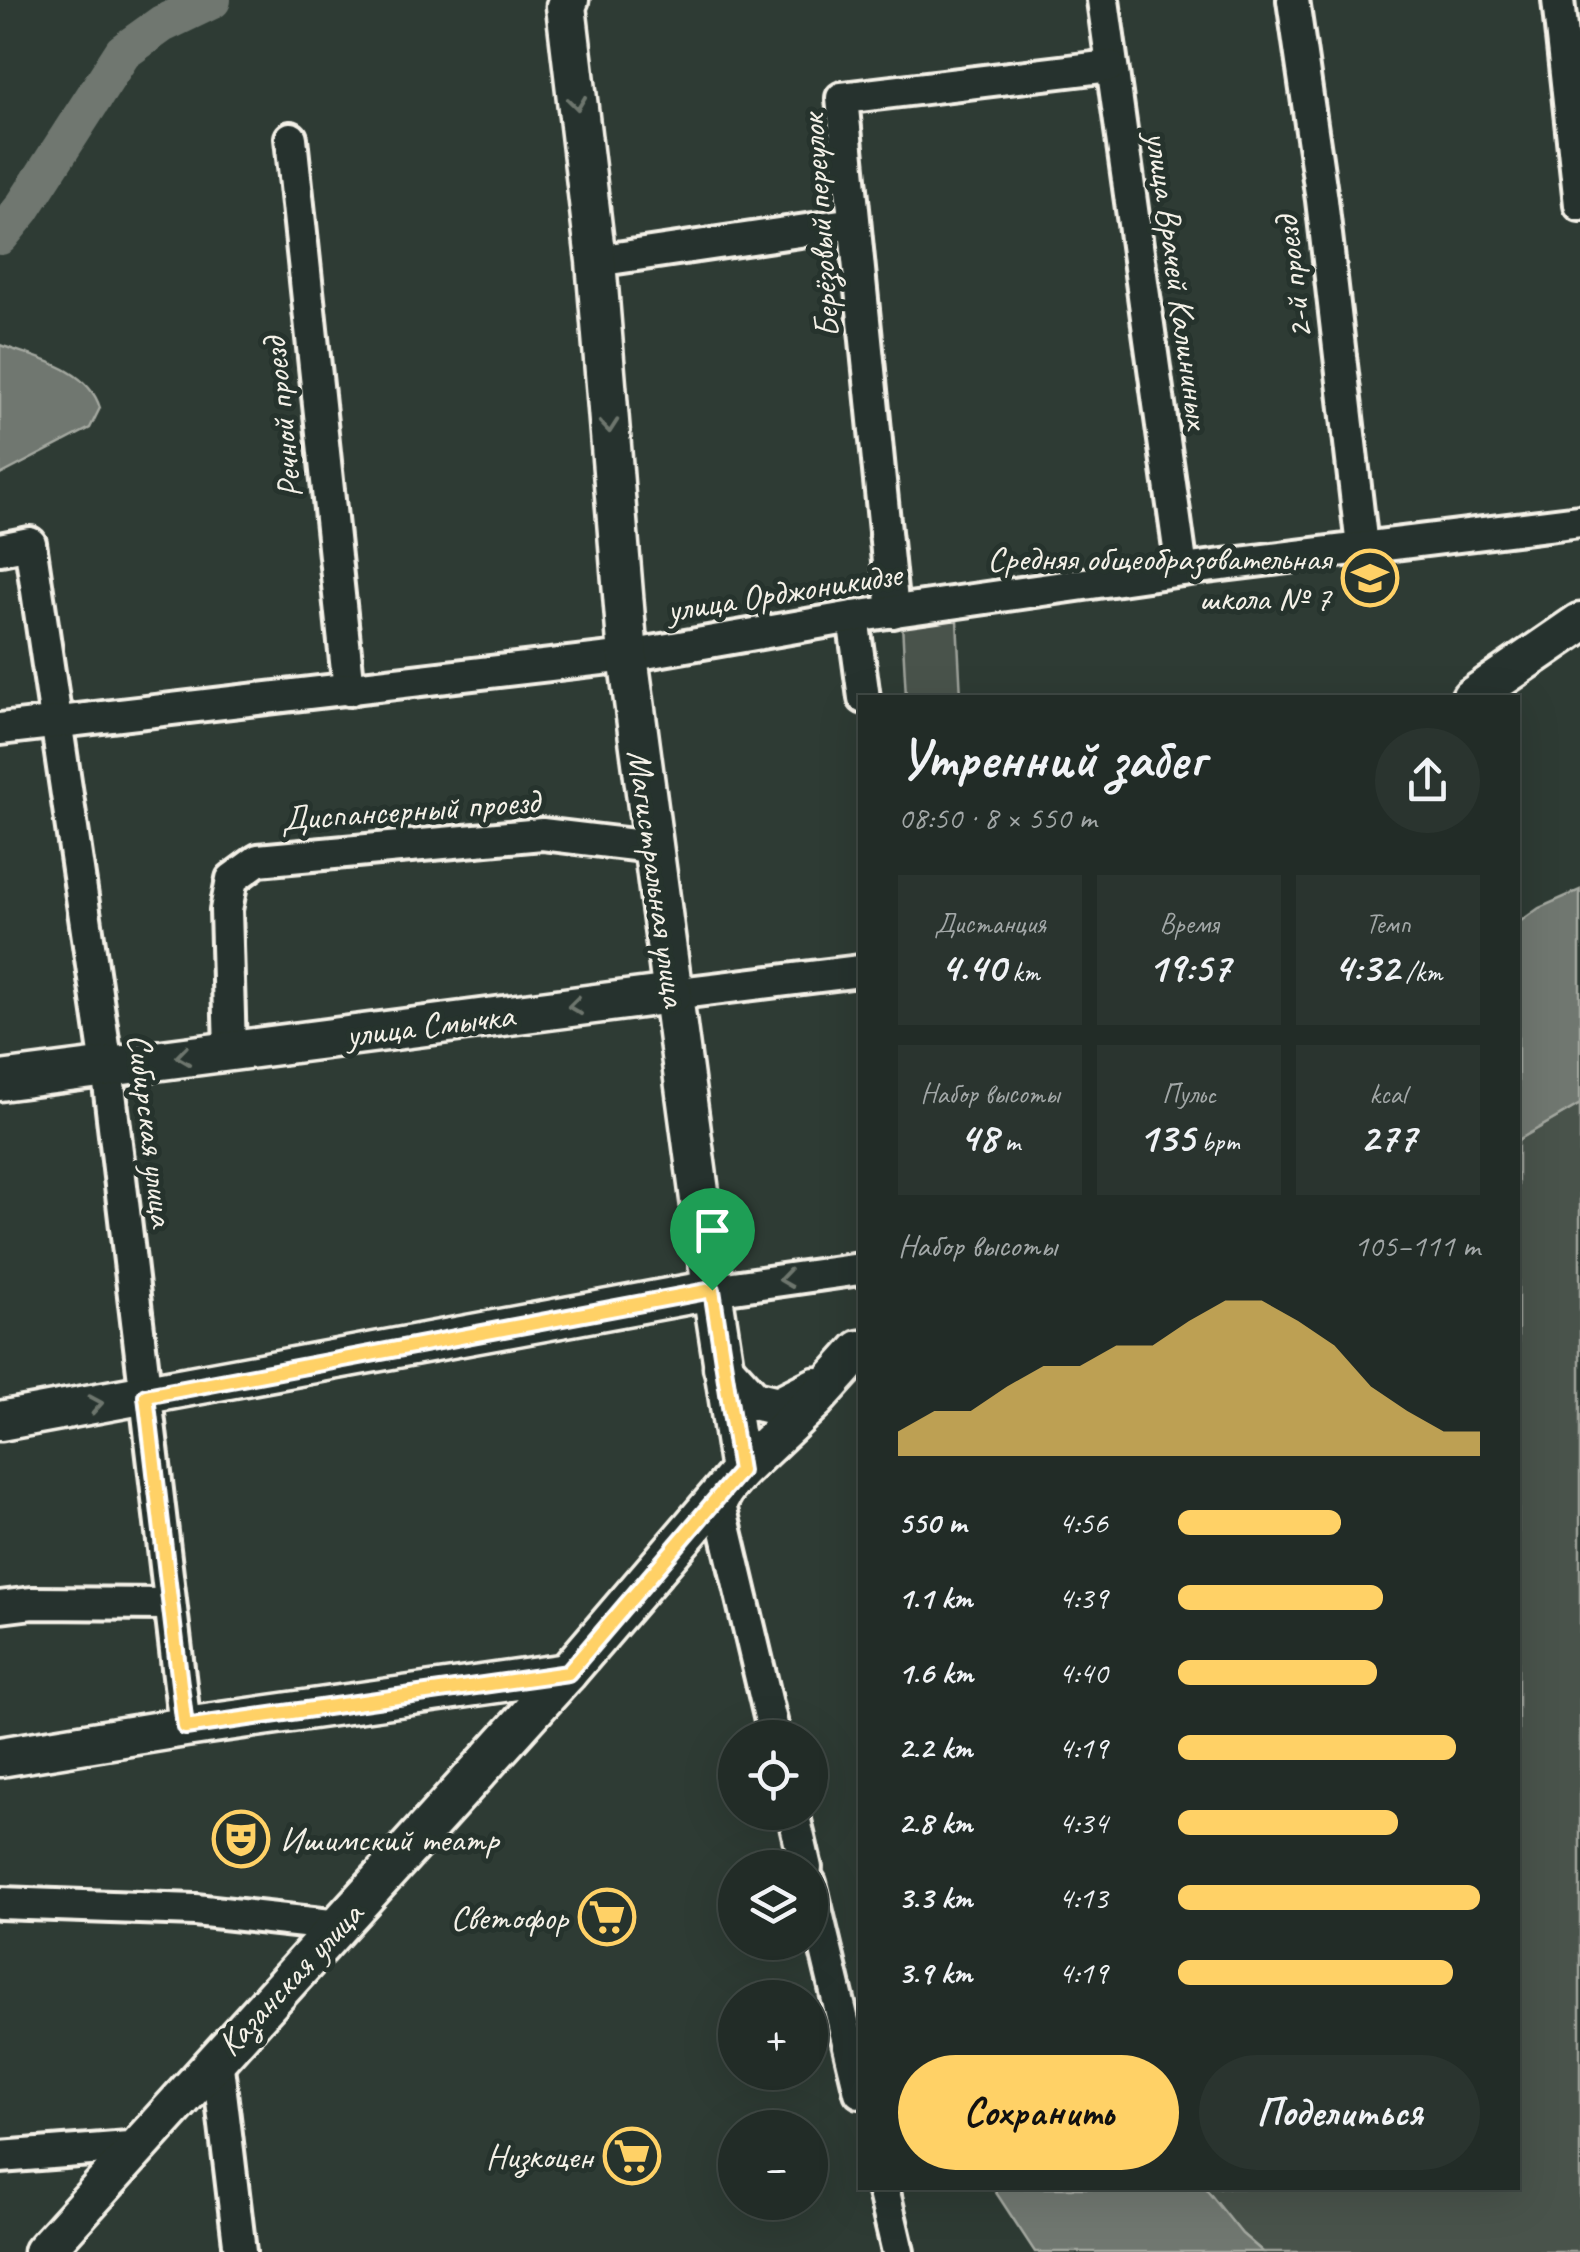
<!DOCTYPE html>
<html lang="ru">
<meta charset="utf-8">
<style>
:root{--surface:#222c27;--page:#2a342f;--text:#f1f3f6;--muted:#a2a7a7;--line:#3f4844;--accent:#ffd166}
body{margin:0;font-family:Caveat,sans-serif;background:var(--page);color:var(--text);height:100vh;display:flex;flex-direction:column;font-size:38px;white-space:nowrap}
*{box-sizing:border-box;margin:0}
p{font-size:32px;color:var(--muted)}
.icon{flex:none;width:55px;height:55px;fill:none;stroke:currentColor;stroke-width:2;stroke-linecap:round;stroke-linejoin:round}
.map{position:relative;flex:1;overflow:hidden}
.sheet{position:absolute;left:858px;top:695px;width:662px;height:1495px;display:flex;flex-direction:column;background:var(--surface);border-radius:0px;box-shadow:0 10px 40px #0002,0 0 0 2px var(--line)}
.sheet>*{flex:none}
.tools{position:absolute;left:718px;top:1720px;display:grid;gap:20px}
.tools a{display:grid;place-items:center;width:110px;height:110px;border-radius:50%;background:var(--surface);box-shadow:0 10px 40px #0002,0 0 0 2px var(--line);font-size:50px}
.pin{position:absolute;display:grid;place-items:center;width:85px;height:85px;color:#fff;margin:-102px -42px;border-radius:50% 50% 50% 0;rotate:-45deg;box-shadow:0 0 10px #0007}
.pin .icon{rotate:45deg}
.round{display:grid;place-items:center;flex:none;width:105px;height:105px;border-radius:52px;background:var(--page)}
.overview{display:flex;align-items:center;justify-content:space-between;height:170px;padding:0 40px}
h1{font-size:55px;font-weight:700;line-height:75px}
.metrics{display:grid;grid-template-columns:repeat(3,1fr);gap:15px;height:170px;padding:10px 40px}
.metrics div{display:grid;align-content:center;border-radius:0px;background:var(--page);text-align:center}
.metrics b{font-size:42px;font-weight:700}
.metrics small{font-size:28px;font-weight:400}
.metrics p{font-size:28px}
.chart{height:280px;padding:20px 40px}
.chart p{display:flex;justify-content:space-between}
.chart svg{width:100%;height:180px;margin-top:10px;fill:var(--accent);opacity:.7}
.primary-button{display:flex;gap:20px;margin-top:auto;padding:20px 40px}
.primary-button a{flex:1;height:115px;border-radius:60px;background:var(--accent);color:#111;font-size:40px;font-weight:700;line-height:115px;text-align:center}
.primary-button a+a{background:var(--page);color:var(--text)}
ul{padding:0 40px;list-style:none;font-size:32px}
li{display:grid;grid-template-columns:160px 120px 1fr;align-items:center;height:75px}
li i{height:25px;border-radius:12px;background:var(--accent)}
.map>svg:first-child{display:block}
</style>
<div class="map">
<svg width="1580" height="2252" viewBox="0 0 1580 2252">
<rect width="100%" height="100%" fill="#2e3b34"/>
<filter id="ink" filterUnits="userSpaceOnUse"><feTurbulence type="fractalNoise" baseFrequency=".01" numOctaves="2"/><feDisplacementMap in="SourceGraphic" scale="20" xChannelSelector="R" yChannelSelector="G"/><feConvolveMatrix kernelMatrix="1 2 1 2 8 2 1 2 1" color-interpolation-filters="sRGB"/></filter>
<g filter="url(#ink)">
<g fill="#48524c" stroke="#9ea29a" stroke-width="2.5">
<polygon points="957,620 961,697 906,697 902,623"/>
<polygon points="1580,1104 1580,2252 1263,2252 1242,2234 1205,2188 1518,2188 1518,1140"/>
</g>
<g fill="#6f7770" stroke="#a4a8a0" stroke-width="2.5">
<path d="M0 345C36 358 88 368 100 408L90 428 0 475Z"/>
<polygon points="1580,890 1580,1104 1518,1140 1518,923 1539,908"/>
<polygon points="993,2188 1205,2188 1242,2234 1263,2252 1035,2252"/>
</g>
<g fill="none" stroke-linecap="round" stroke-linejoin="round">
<polyline stroke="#6f7770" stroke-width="38" points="0,236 22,209 123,52 162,24 212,0"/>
<g stroke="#f4f1e8" stroke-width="38">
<g id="minor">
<polyline points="1103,0 1182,570"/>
<polyline points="1293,0 1322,200 1362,547"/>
<polyline points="1558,0 1580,205"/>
<polyline points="291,138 349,690"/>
<polyline points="596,261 854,223"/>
<polyline points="0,549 30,543 107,1067 185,1727"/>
<polyline points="893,612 842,98 1110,66"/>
<polyline points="853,617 864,698"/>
<polyline points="0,729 628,656 853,617 1182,570 1580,521"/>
<polyline points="672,994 860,971"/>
<polyline points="230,1050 226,910 232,879 258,860 542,834 651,847"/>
<polyline points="712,1290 860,1269"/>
<polyline points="731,1485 720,1505 775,1738"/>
<polyline points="0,1607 32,1603 170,1604"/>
<polyline points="793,1812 806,1868"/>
<polyline points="810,1883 860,2092"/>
<polyline points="0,1903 195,1910 340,1926"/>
<polyline points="217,2058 240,2252"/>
<polyline points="0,2157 142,2146"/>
<polyline points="883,2188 898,2252"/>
</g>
</g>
<g stroke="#f4f1e8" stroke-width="45">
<g id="major">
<polyline points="569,0 566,6 596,261 628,656 712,1290 740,1471"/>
<polyline points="1471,698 1580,623"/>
<polyline points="0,1081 672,994"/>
<polyline points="723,1367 753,1400 778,1406 816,1387"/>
<polyline points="0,1421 712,1290"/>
<polyline points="0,1757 185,1727 567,1673"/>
<polyline points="43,2252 567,1673 740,1471 815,1400 860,1350"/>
</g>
</g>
<use href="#minor" stroke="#26332d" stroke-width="30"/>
<use href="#major" stroke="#26332d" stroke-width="38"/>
</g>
<defs><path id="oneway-chevron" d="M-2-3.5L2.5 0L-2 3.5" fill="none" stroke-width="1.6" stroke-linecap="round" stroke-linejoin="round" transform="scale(2.5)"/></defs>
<g stroke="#6e766e">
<use href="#oneway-chevron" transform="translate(577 103) rotate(83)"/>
<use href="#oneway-chevron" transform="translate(609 426) rotate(85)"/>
<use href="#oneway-chevron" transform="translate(575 1006) rotate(173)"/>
<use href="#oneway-chevron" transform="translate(183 1056) rotate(172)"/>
<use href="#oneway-chevron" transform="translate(786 1279) rotate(172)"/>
<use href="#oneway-chevron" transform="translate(96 1404) rotate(-10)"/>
</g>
</g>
<g fill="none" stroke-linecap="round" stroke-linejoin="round" filter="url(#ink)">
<g stroke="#fff" stroke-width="20">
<polygon id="route" points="712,1290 740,1471 568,1673 185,1727 146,1396"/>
</g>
<use href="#route" stroke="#ffd166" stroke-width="12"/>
</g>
<defs>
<g id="school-ring" transform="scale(2.875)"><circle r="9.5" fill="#26332d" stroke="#ffd166" stroke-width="1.5"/><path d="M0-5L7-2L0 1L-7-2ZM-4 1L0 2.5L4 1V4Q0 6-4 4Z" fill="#ffd166"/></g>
<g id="theatre-ring" transform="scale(2.875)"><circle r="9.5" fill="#26332d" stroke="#ffd166" stroke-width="1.5"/><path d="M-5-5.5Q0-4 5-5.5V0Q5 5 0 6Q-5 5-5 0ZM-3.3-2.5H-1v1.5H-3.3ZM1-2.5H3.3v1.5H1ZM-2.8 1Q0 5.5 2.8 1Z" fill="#ffd166"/></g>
<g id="supermarket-ring" transform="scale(2.875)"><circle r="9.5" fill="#26332d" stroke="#ffd166" stroke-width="1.5"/><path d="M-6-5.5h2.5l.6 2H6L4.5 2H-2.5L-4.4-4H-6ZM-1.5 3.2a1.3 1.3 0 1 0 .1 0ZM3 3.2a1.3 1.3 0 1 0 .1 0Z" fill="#ffd166"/></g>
</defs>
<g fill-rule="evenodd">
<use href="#school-ring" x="1370" y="578"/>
<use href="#theatre-ring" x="241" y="1839"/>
<use href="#supermarket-ring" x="607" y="1917"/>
<use href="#supermarket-ring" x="632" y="2156"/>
</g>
<g text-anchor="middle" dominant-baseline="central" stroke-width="10" stroke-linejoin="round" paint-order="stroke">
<g font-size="35" fill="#f4f1e8" stroke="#26332d">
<text transform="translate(820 226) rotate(-94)">Берёзовый переулок</text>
<text transform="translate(1293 278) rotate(-97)">2-й проезд</text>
<text transform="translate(1178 280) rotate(82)">улица Врачей Калининых</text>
<text transform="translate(282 418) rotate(-96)">Речной проезд</text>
<text transform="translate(784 592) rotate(-9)">улица Орджоникидзе</text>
<text transform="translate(410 810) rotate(-4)">Диспансерный проезд</text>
<text transform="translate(657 878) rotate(82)">Магистральная улица</text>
<text transform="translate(430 1025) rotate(-7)">улица Смычка</text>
<text transform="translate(151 1130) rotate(83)">Сибирская улица</text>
<text transform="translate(290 1979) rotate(-47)">Казанская улица</text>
</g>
<g font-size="35" fill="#f4f1e8" stroke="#26332d" text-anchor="end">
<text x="1331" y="558">Средняя общеобразовательная<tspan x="1331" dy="40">школа № 7</tspan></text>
<text x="280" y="1839" text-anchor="start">Ишимский театр</text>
<text x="568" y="1917">Светофор</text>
<text x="593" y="2156">Низкоцен</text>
</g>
</g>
</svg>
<div class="tools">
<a><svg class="icon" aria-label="locate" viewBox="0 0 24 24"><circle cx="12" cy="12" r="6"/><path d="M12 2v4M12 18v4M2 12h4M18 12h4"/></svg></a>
<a><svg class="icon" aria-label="layers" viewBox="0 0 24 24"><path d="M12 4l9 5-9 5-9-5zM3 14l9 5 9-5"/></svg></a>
<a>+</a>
<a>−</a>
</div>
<div class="pin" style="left:712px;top:1290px;background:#1e9e55"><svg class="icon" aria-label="arrive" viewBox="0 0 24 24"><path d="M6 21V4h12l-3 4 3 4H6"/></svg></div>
<section class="sheet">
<div class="overview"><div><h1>Утренний забег</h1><p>08:50 · 8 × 550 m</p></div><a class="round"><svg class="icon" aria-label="share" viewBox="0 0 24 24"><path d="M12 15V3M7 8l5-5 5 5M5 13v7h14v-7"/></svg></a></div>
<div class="metrics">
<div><p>Дистанция</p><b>4.40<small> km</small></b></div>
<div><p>Время</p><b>19:57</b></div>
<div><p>Темп</p><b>4:32<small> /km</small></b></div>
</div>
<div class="metrics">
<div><p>Набор высоты</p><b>48<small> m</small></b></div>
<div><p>Пульс</p><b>135<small> bpm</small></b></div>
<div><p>kcal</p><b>277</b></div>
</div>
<div class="chart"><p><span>Набор высоты</span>105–111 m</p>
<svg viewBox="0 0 160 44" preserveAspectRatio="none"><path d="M0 44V38L10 33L20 33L30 27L40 22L50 22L60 17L70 17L80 11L90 6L100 6L110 11L120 17L130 27L140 33L150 38L160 38V44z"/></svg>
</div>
<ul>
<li><b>550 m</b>4:56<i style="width:54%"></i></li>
<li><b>1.1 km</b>4:39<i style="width:68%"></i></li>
<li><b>1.6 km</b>4:40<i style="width:66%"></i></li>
<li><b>2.2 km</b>4:19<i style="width:92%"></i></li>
<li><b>2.8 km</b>4:34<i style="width:73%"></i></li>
<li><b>3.3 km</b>4:13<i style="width:100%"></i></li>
<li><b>3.9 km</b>4:19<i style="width:91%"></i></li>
</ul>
<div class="primary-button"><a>Сохранить</a><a>Поделиться</a></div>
</section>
</div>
